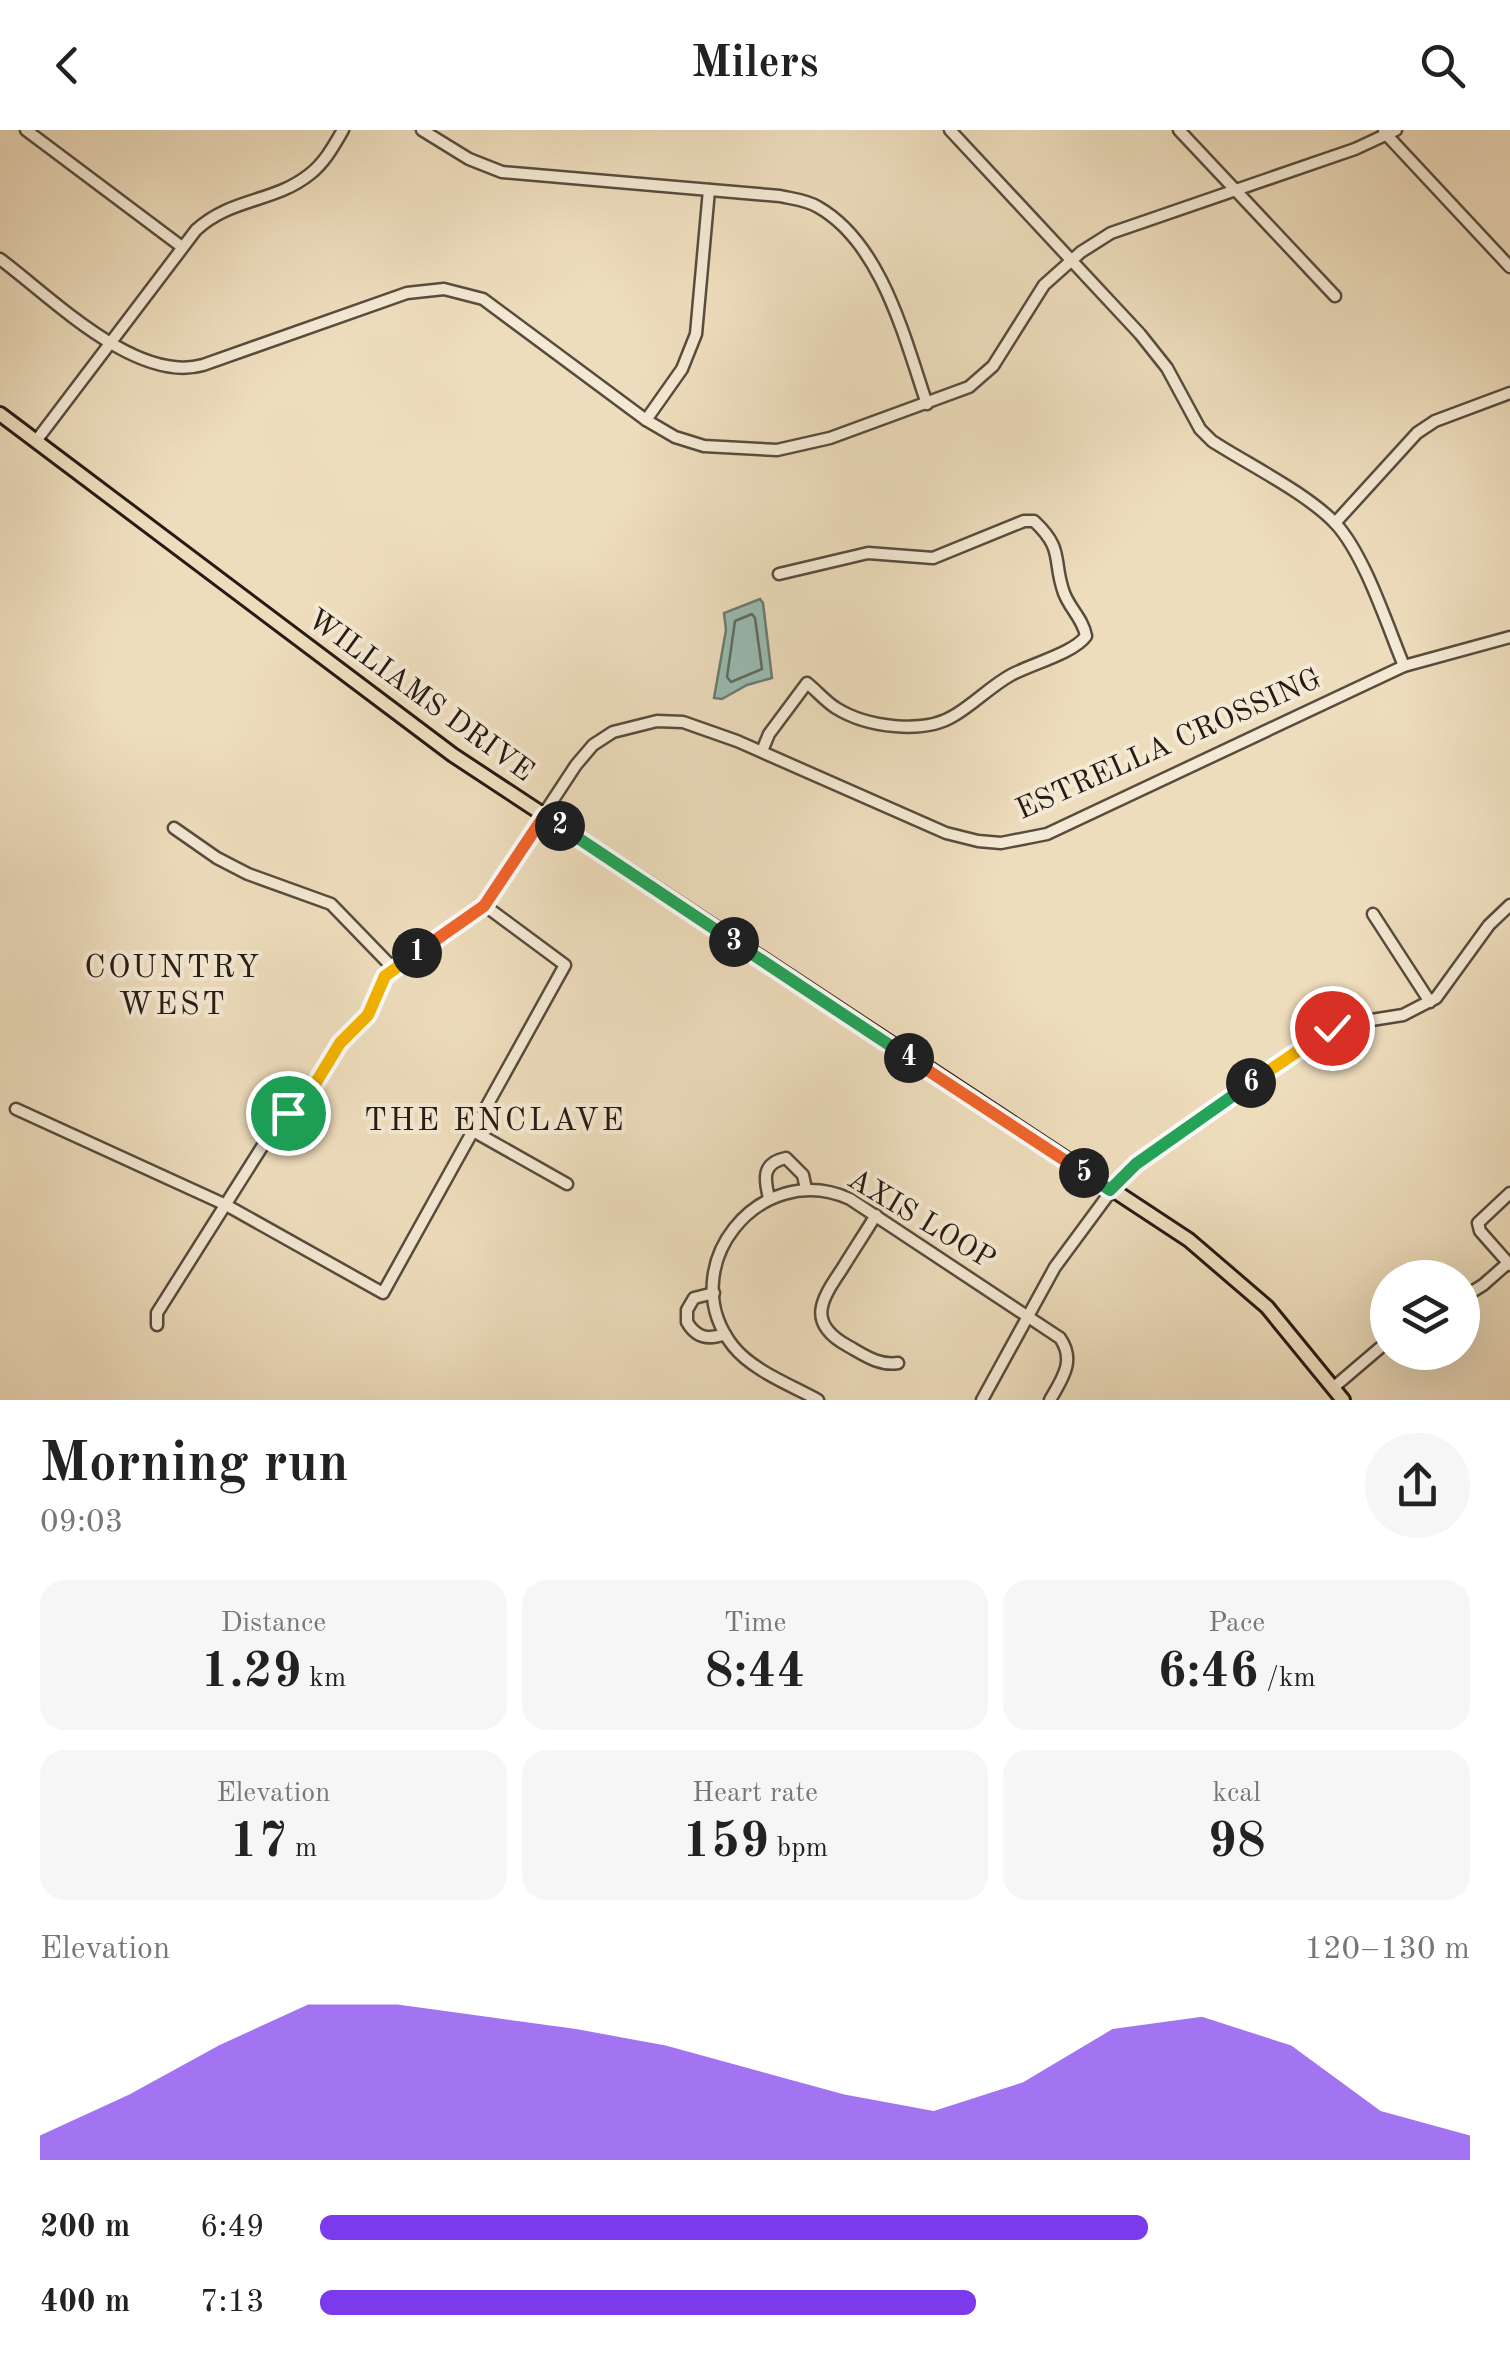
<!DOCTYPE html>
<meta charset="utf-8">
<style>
:root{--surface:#fff;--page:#f6f6f6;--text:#222;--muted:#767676;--accent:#7c3aed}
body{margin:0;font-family:"Old Standard TT",serif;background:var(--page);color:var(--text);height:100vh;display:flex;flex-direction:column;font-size:38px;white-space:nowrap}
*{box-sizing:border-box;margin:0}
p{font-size:32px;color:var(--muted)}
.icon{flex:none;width:55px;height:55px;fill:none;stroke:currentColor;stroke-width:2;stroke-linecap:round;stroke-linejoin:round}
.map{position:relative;height:1270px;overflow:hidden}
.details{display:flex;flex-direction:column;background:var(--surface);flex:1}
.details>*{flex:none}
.buttons{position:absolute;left:1370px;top:1130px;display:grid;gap:20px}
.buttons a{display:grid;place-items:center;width:110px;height:110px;border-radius:50%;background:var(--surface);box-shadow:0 10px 40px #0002;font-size:50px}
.pin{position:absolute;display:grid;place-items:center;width:85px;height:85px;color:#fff;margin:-42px;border:5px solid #fff;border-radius:50%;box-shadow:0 2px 10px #0007}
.km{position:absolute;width:50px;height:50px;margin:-25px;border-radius:50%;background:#222;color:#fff;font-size:28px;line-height:50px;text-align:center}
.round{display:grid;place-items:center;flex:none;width:105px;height:105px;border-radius:52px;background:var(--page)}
.overview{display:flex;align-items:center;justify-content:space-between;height:170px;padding:0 40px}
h1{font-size:55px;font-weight:700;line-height:75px}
.figures{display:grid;grid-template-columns:repeat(3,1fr);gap:15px;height:170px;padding:10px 40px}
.figures div{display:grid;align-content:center;border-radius:25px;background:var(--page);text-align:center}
.figures b{font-size:50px;font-weight:700}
.figures small{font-size:28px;font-weight:400}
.figures p{font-size:28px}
.chart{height:280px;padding:20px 40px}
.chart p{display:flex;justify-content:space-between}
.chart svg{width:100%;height:180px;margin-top:10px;fill:var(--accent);opacity:.7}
ul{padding:0 40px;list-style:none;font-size:32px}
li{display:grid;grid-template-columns:160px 120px 1fr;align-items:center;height:75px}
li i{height:25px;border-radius:12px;background:var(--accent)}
header{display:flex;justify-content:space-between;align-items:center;height:130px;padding:0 40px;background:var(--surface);font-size:45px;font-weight:700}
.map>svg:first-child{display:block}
</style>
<header><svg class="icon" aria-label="back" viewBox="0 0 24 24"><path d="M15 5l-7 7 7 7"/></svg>Milers<svg class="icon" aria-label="search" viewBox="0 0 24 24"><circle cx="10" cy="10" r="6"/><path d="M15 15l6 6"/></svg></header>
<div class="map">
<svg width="1510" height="1270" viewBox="0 0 1510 1270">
<rect width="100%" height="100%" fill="#eeddbd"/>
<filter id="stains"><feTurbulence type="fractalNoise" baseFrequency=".002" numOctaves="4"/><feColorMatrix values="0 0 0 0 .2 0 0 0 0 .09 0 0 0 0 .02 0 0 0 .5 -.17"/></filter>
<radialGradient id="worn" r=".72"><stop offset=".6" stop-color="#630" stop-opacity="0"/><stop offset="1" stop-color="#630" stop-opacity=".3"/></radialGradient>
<polygon fill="#99bcb2" stroke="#6b7c72" stroke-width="2.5" points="760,469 763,473 772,548 747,555 722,569 714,568 726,500 724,483"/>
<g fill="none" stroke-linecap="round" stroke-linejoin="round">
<polygon stroke="#606c62" stroke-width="2.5" points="752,484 755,488 762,539 731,552 727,547 735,491"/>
<g stroke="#584c3d" stroke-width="15">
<g id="minor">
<polyline points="26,0 182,117"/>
<path d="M422 0 469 29 502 42 780 66C793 69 807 70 818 77 882 113 905 210 927 274"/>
<path d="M950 0 1140 204 1167 238 1200 299 1212 311C1249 335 1307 363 1336 394 1365 426 1387 495 1404 536"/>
<polyline points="1179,0 1335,166"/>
<polyline points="1384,2 1510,137"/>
<path d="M0 129C51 167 136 254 203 235L407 163 444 159 483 169 646 290 675 307 704 316 777 320 830 308 969 257 993 236 1044 155 1081 122 1111 103 1355 19 1396 0"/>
<polyline points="646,290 682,239 696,204 709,60"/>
<path d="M36 311 196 100C232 67 274 73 310 44 325 32 333 17 343 0"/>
<polyline points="1335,393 1417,303 1435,291 1510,263"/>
<path d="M762 621 769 604 807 553C817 561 826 572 836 578 866 597 924 605 955 585 975 573 991 556 1011 545 1031 534 1074 523 1086 506 1083 489 1070 479 1064 463 1052 430 1065 420 1034 391H1024L933 428 868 423 779 444"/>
<polyline points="174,698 217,728 248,744 331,774 393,838"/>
<polyline points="1373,784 1430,872"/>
<polyline points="16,979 226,1075 383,1163 565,835 484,775"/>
<polyline points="473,1001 567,1054"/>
<polyline points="1510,1063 1478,1093 1480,1101 1510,1135"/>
<path d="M769 1068C764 1048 762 1033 786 1028L803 1045 806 1059"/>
<path d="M876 1085C865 1103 853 1121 842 1139 821 1170 806 1193 848 1216 864 1225 879 1236 898 1233"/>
<path d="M714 1163 694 1168 687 1180V1192C696 1208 709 1210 725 1204"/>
<polyline points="1462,1168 1483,1155 1508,1133"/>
<polyline points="157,1195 157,1183 272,1001 315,954 340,913 368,885 385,846 484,775 576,635 593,615 613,602 657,591 683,592 737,611 946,703 978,711 1001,713 1047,704 1404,536 1510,507"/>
<polyline points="1334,1257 1388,1211"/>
<path d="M818 1270C791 1255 753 1241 733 1216 672 1138 759 1028 850 1069L1060 1208C1076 1231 1062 1249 1050 1270"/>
<polyline points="982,1270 1055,1137 1120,1049 1136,1034 1320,905 1346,894 1403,885 1436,868 1489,795 1510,775"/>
</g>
</g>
<g stroke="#261b12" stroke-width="18">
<polyline id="major" points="0,284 453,625 1189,1110 1267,1177 1343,1270"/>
</g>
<use href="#minor" stroke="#f4e9d4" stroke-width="10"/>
<use href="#major" stroke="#eeddbd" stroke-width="12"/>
</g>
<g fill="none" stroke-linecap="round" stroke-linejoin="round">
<g stroke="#fff" stroke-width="20">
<polyline id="split-1" points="288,983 315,954 340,913 368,885 385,846 417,823"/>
</g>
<g stroke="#fff" stroke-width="20">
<polyline id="split-2" points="417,823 484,776 544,686 560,696"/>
</g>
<g stroke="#fff" stroke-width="20">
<polyline id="split-3" points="560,696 734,812"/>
</g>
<g stroke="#fff" stroke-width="20">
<polyline id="split-4" points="734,812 909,928"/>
</g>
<g stroke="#fff" stroke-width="20">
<polyline id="split-5" points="909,928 1084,1043"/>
</g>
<g stroke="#fff" stroke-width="20">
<polyline id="split-6" points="1084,1043 1110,1060 1136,1034 1251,953"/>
</g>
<g stroke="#fff" stroke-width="20">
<polyline id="split-7" points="1251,953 1332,898"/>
</g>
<use href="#split-1" stroke="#f5b400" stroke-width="12"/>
<use href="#split-2" stroke="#f0652b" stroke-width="12"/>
<use href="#split-3" stroke="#22a559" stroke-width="12"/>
<use href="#split-4" stroke="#22a559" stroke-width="12"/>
<use href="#split-5" stroke="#f0652b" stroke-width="12"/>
<use href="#split-6" stroke="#22a559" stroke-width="12"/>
<use href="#split-7" stroke="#f5b400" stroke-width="12"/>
</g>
<g text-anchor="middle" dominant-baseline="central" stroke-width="8" stroke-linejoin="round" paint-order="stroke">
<g font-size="30" fill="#261b12" stroke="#f4e9d4">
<text transform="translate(420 566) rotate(36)">WILLIAMS DRIVE</text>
<text transform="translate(1169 615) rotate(-24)">ESTRELLA CROSSING</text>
<text transform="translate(921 1090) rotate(31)">AXIS LOOP</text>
</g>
<g font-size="32" letter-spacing="2.5" fill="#261b12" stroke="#f4e9d4">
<text x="173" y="839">COUNTRY<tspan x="173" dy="37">WEST</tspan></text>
<text x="495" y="992">THE ENCLAVE</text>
</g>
</g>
<rect width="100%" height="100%" filter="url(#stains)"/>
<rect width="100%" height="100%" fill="url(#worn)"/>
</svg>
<div class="buttons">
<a><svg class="icon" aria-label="layers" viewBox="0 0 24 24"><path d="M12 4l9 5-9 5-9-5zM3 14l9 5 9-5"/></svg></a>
</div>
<div class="pin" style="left:288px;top:983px;background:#1e9e55"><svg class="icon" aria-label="arrive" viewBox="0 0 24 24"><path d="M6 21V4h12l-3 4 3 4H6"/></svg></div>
<div class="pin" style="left:1332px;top:898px;background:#d93025"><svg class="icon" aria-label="check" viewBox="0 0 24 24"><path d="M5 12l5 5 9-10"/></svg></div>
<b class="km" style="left:417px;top:823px">1</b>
<b class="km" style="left:560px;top:696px">2</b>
<b class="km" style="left:734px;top:812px">3</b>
<b class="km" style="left:909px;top:928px">4</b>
<b class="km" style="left:1084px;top:1043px">5</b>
<b class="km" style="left:1251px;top:953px">6</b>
</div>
<section class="details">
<div class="overview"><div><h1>Morning run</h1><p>09:03</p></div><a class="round"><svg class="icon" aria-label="share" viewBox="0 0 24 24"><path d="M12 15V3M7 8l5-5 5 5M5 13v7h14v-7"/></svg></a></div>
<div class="figures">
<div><p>Distance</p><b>1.29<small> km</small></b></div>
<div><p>Time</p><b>8:44</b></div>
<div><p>Pace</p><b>6:46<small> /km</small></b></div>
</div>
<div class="figures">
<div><p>Elevation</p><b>17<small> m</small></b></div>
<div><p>Heart rate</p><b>159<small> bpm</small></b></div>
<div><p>kcal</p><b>98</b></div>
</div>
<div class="chart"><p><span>Elevation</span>120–130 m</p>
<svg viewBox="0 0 160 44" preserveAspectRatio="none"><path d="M0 44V38L10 28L20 16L30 6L40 6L50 9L60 12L70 16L80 22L90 28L100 32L110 25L120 12L130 9L140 16L150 32L160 38V44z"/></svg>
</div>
<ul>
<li><b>200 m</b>6:49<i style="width:72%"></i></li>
<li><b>400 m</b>7:13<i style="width:57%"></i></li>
</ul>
</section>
